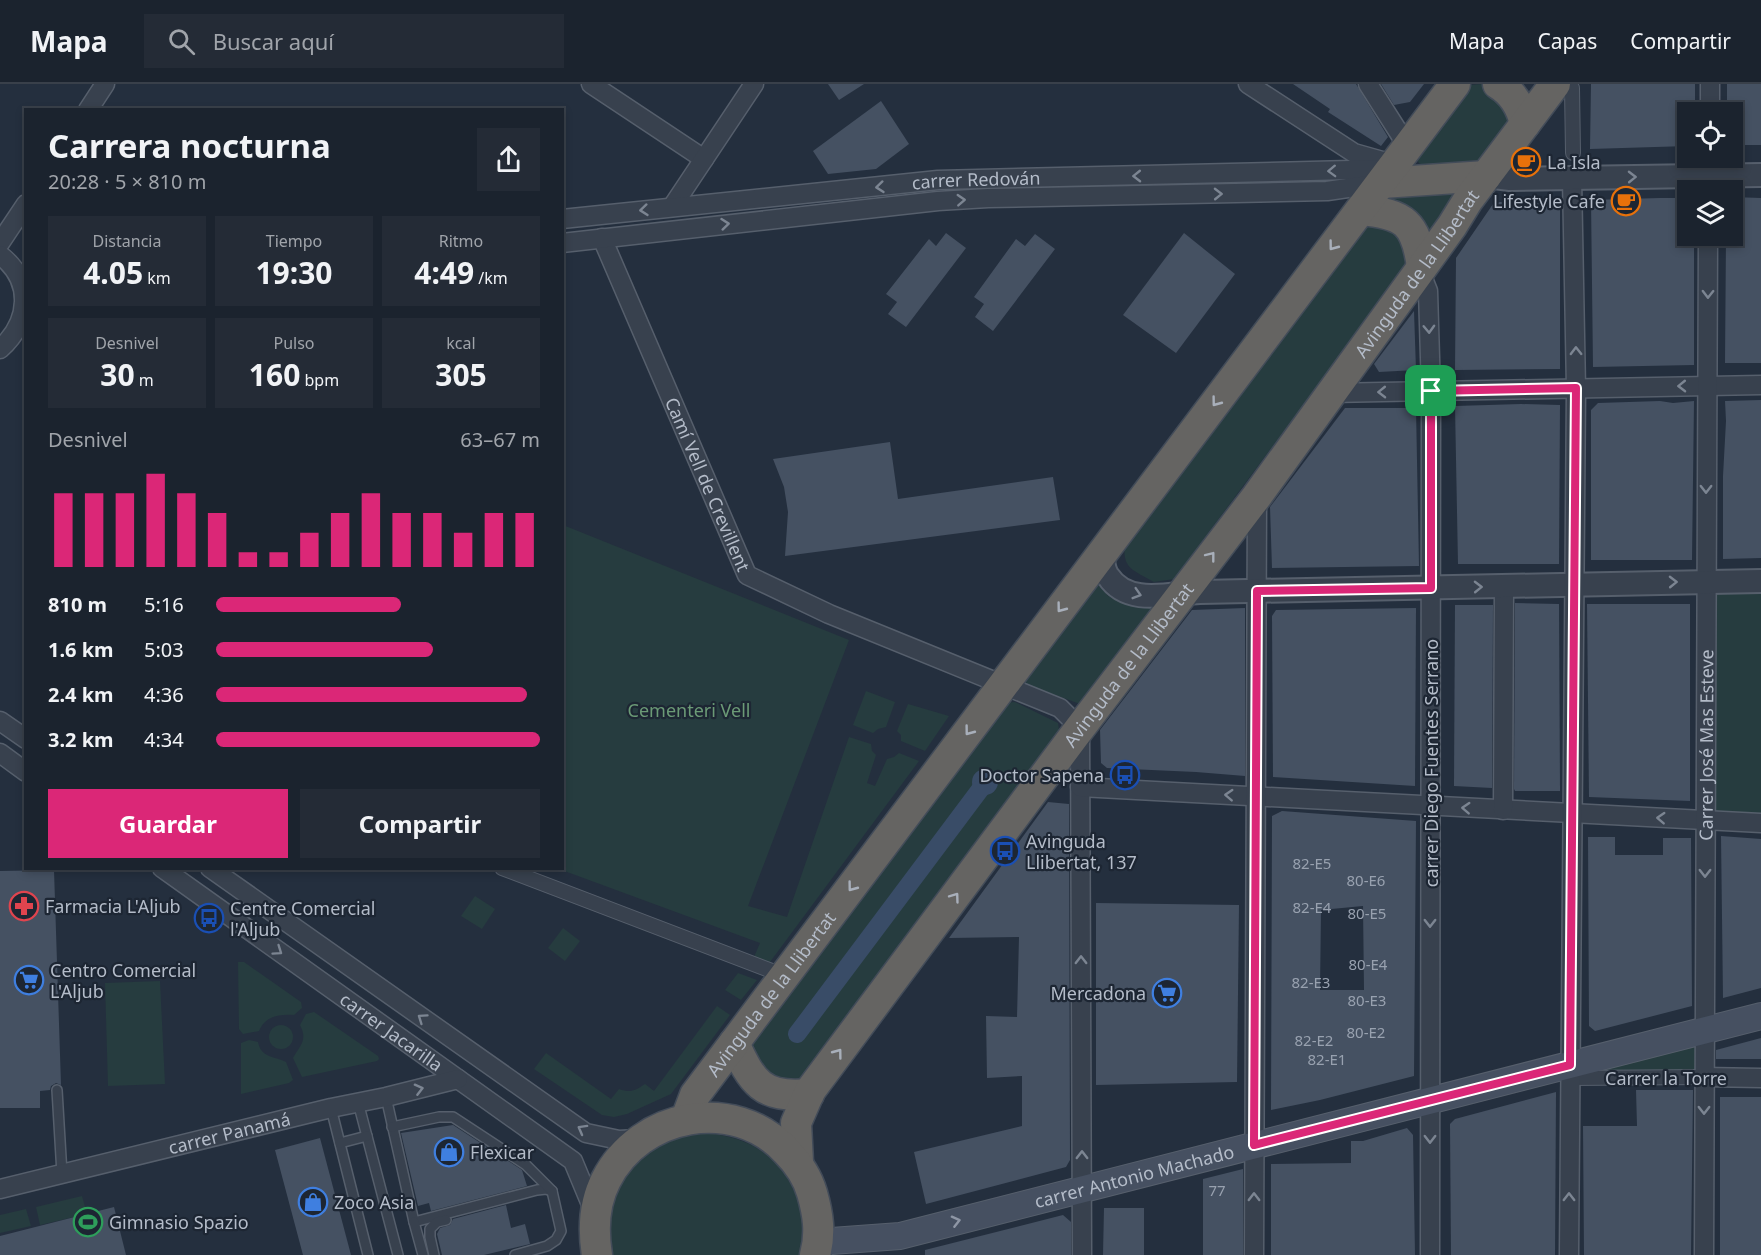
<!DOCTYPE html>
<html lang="es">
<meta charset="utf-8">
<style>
:root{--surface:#1b232e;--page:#242b36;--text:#f1f3f6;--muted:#a0a4aa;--line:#39404a;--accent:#db2777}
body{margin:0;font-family:"Noto Sans",sans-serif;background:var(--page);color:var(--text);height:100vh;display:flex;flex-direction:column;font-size:22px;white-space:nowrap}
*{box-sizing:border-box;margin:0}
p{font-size:20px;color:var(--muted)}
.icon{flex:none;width:33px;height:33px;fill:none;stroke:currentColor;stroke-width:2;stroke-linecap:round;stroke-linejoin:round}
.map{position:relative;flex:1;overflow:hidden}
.drawer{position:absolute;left:24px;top:24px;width:540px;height:762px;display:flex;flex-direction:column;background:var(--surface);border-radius:0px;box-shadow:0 3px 9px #0003,0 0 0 2px var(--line)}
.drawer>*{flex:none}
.buttons{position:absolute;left:1677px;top:18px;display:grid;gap:12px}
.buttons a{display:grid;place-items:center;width:66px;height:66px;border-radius:0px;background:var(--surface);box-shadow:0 3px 9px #0003,0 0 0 2px var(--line);font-size:30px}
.pin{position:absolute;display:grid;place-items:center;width:51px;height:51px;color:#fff;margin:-26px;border-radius:12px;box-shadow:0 3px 9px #0006}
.round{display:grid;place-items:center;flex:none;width:63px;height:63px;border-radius:0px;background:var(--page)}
.overview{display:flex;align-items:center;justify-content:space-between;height:102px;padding:0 24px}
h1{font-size:33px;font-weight:700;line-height:45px}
.stats{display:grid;grid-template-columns:repeat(3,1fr);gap:9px;height:102px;padding:6px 24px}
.stats div{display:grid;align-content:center;border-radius:0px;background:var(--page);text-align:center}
.stats b{font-size:30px;font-weight:700}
.stats small{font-size:16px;font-weight:400}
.stats p{font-size:16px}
.chart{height:168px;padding:12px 24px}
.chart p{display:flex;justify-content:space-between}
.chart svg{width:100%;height:108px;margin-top:6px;stroke:var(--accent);stroke-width:6}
.primary-button{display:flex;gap:12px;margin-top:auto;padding:12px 24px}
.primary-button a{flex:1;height:69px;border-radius:0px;background:var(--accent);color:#fff;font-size:24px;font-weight:700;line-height:69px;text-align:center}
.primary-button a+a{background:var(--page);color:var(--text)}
ul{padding:0 24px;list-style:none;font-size:20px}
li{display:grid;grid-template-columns:96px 72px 1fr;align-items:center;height:45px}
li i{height:15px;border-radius:8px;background:var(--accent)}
header{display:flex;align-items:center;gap:36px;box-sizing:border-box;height:84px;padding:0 30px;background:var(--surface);border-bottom:2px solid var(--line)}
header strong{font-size:28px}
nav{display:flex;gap:33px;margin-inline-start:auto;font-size:21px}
.search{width:420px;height:54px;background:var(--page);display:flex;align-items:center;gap:15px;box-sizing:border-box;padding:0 21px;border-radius:0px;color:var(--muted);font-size:22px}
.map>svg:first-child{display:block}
</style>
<header>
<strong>Mapa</strong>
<div class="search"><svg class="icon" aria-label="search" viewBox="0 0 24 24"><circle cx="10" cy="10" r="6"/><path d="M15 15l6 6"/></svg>Buscar aquí</div>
<nav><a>Mapa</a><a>Capas</a><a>Compartir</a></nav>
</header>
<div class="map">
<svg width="1761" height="1171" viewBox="0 0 1761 1171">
<rect width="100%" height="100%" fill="#242f3e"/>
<g fill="#263c3f">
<polygon points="1483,0 1492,4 1517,31 1485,75 1426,83 1419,79 1416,74 1470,1"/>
<polygon points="1461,109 1425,162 1381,114"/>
<path d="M1390 136 1411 176 1174 495 1154 498C1130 484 1122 485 1125 455L1357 143Z"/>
<polygon points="563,441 849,556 748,822 787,833 849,653 871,660 872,667 876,671 867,699 875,702 887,675 894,673 899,669 919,677 770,878 754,873 760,859 559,785 562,784"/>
<polygon points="1095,497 1108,512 1134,523 1154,524 1080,620 1025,600 1024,591"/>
<polygon points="1761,497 1761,739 1705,736 1706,498"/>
<polygon points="866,607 895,618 886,643 878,645 873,649 853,641"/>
<polygon points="1015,618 1058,639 1060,653 800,1001 788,1008 751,980 752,962 1002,619"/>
<polygon points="908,620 949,632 925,667 901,657 901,651 897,647"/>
<polygon points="475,812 495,825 482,845 461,832"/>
<polygon points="563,844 580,857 565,877 548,864"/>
<path d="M238 878H244L301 918 302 924 294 931C279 930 265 932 259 947L243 950 239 945Z"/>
<polygon points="738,889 757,896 741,916 725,906"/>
<polygon points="160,897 165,1000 108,1002 105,899"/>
<path d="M717 922 730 931 671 1010 627 1030 614 1033 602 1031 534 985 546 969 611 1015 619 1005C630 1009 635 1007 645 1000L654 1007Z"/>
<path d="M314 928 378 972 379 975 377 977 302 993 293 974C300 962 308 956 300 941L306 930Z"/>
<circle cx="281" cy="953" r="12"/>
<polygon points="1701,951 1701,989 1578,987"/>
<path d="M249 956 258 958C261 974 274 972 286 978L293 996 289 999 241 1010V959Z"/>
<path d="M707 1049C721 1051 734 1053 747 1059 788 1077 812 1127 800 1171H611C608 1160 609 1150 610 1138 614 1082 653 1054 707 1049Z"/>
<polygon points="82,1112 87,1130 40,1141 36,1123"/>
<polygon points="26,1125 31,1142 0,1149 0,1131"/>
</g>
<circle fill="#394c67" cx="985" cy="698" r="13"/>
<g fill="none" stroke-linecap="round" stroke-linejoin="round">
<polyline stroke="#394c67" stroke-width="18" points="797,950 982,703"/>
</g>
<g fill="#455162" fill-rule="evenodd">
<polygon points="828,0 864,0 839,16"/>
<polygon points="1293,0 1356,0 1388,53 1381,62 1328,28 1330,25"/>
<polygon points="1381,0 1424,0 1410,18 1394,21"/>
<polygon points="1591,0 1695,0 1695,28 1688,28 1688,62 1590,65"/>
<polygon points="1727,0 1761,0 1761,61 1732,61 1732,28 1727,28"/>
<polygon points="881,17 909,60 876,85 828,90 813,67"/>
<polygon points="1732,113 1761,114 1761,279 1725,279 1726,152 1732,152"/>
<polygon points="1660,114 1688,114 1688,152 1694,152 1694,281 1593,283 1591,116"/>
<polygon points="1530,117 1530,119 1560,119 1560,285 1455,286 1456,174 1493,120 1500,118"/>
<polygon points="946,149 966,164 906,243 888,230 897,218 886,210 929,155 936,162"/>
<polygon points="1184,149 1235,190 1176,269 1123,231"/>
<polygon points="1035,150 1055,165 993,247 975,233 984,220 974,213 1016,155 1025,162"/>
<polygon points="1414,227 1416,286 1379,288 1374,280"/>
<polygon points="1761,316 1761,474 1723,475 1723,392 1726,337 1725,317"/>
<polygon points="1660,317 1673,319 1694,317 1692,476 1591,476 1591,326 1598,319"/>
<polygon points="1521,320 1560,321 1559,480 1458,480 1455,322"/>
<polygon points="1345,324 1416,324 1419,482 1272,484 1270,423"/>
<polygon points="890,358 898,415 1053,393 1060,436 785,472 788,428 784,403 773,375"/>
<polygon points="1515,519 1559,520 1560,707 1515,707 1514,705"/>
<polygon points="1587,520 1690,520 1690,717 1589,713"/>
<polygon points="1455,521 1493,521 1492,704 1454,702"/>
<polygon points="1245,524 1245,692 1196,688 1107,684 1101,679 1100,646 1192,526"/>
<polygon points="1416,524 1415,702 1273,693 1272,532 1276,526"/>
<polygon points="1048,718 1069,720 1070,1076 1066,1083 926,1120 914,1068 1022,1042 1022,992 987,994 986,932 1017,933 1019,853 949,854"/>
<path d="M1282 727 1416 737 1414 992 1320 1016 1271 1026 1272 732ZM1363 822 1364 906H1320L1321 826Z"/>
<polygon points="1721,752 1761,755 1761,904 1723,914"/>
<polygon points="1588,753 1615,753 1615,771 1663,771 1663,754 1691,754 1692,922 1595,947 1589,942"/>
<polygon points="54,786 61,1001 56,999 51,1002 50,1006 40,1007 40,1024 0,1024 0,787"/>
<polygon points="1096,819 1239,821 1237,998 1096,1001"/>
<polygon points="1761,954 1761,975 1716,975 1716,966"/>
<polygon points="1636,1006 1693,1006 1691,1171 1584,1171 1583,1042 1637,1042"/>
<polygon points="1556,1008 1555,1171 1451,1171 1450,1040 1455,1035"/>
<rect x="1720" y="1013" width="41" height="158"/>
<polygon points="453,1041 522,1086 527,1102 431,1127 429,1119 418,1122 401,1049"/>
<polygon points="1407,1044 1413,1051 1415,1171 1271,1171 1271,1080 1351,1079 1351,1057 1363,1057"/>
<polygon points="320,1054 351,1171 303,1171 275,1066"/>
<polygon points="1243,1085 1243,1171 1203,1171 1203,1095"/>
<polygon points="506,1121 511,1144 525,1140 530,1160 484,1171 442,1171 437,1150 440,1144 450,1141 453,1135"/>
<polygon points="114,1123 126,1171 0,1171 0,1152"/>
<polygon points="1104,1124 1144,1124 1144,1171 1103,1171"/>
<polygon points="1063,1131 1071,1138 1071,1171 925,1171 925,1166"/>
</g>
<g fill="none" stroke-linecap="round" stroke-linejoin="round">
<g stroke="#565f6c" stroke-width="12">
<g id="service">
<polyline points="57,1006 62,1090"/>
<polyline points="386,1013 414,1138 537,1106 546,1105 552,1107"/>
<polyline points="358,1018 398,1171"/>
<polyline points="331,1024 368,1171"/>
<polyline points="392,1043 439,1033 453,1033 526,1081 552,1107 561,1147 556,1156 547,1162 515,1171"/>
<polyline points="340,1059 367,1052"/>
<polyline points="414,1138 423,1171"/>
<polyline points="434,1171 430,1153 430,1145 437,1138 446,1136"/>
</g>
</g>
<g stroke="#565f6c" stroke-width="16">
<g id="pedestrian">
<polyline points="1567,0 1572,4 1573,69"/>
<polyline points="502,784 785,892"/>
<polyline points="1570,994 1704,993"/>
</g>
</g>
<g stroke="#565f6c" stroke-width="21">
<g id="minor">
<polyline points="591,0 704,75"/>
<polyline points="1248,0 1354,69 1393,80"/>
<polyline points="1368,0 1408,63"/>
<polyline points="1710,0 1710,28"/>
<polyline points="88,26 105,0"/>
<polyline points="1709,106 1710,74"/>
<polyline points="672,123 754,0"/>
<path id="s1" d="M562 135 938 96 1391 85"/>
<path id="s2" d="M602 154 747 491 829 530 1060 624 1080 644 1082 1171"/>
<polyline points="0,159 26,120"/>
<polyline points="562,159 938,117 988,114 1327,107 1382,99"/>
<path d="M0 171C34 197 30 238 0 265"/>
<polyline points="1420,187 1428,207 1431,307 1430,1171"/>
<polyline points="1330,309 1761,301"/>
<polyline points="0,637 26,655"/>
<polyline points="0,669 26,688"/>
<polyline points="1080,703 1761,739"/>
<polyline points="1503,726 1504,502"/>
<path id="s3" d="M162 784 573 1077 595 1130"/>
<polyline points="210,784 586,1049 619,1056 639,1055"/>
<polyline points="1704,993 1761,994"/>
<path id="s4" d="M0 1105 331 1024 386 1013 458 995"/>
<polyline points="1254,1171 1257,414"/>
<polyline points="1569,1171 1576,305 1572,94"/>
<path id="s5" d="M1704 1171 1708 152"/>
</g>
</g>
<g stroke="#565f6c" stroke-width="26">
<g id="tertiary">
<polyline points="1486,92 1510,95 1761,91"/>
<path d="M1102 470C1103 477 1104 487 1108 492 1128 523 1171 509 1200 508L1761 497"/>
</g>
</g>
<g stroke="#565f6c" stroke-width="28">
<g id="secondary">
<path id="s6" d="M818 1158 900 1152 1761 932"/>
</g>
</g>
<g stroke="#434c59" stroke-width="33">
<g id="trunk">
<path d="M1498 0C1513 9 1521 22 1525 40"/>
<polyline points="1382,99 1486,92"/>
<path d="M1361 126C1405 130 1416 139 1422 183"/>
<path d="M734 959C752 998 762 1015 809 1010"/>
<path id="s7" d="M686 1035 695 1011 1455 0"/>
<path id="s8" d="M798 1078 796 1039 810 1007 1080 644 1257 412 1452 142 1468 116 1555 0"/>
<path d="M597 1171C593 1146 594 1119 606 1096 640 1029 734 1011 786 1067 798 1079 807 1092 812 1109 818 1130 821 1149 815 1171"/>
</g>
</g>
<use href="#service" stroke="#38414e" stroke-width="9"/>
<use href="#pedestrian" stroke="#38414e" stroke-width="14"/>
<use href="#minor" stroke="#38414e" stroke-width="18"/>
<use href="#tertiary" stroke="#38414e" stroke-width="22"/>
<use href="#secondary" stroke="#465061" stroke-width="26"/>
<use href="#trunk" stroke="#656462" stroke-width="30"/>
</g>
<defs><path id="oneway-chevron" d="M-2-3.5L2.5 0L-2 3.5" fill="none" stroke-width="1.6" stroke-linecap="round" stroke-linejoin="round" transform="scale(1.5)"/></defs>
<g stroke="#7c8592">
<use href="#oneway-chevron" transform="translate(1332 87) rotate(178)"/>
<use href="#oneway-chevron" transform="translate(1137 92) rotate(179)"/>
<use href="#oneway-chevron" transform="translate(1632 93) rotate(-1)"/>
<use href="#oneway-chevron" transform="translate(880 103) rotate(174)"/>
<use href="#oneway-chevron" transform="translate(1218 110) rotate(-1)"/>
<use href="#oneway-chevron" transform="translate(961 116) rotate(-3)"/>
<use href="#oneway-chevron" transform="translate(644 126) rotate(174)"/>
<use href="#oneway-chevron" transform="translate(725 140) rotate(-6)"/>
<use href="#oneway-chevron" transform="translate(1708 210) rotate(91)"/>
<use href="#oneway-chevron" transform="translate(1429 245) rotate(88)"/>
<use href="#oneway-chevron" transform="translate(1576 267) rotate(-91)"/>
<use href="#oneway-chevron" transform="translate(1682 302) rotate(179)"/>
<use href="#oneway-chevron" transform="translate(1382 308) rotate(179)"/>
<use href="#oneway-chevron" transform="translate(1706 405) rotate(90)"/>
<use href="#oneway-chevron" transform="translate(1673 498) rotate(-1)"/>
<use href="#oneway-chevron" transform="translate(1478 503) rotate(-1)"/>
<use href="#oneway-chevron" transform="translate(1137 510) rotate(17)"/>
<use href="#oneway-chevron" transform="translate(1229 711) rotate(-177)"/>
<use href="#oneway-chevron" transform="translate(1466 724) rotate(-177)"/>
<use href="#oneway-chevron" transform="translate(1661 734) rotate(-177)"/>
<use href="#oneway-chevron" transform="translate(1705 789) rotate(90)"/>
<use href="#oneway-chevron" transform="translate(1430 839) rotate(90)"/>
<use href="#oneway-chevron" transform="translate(278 867) rotate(35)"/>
<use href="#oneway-chevron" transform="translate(1081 876) rotate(-90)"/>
<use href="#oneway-chevron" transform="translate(422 934) rotate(-145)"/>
<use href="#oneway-chevron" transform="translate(419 1005) rotate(-14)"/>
<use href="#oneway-chevron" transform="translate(1704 1026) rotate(90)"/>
<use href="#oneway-chevron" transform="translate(582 1045) rotate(-151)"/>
<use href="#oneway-chevron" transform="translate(1430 1055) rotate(90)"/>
<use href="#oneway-chevron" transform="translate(1082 1071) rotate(-90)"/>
<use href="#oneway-chevron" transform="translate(1254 1113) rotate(-90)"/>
<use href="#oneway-chevron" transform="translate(1569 1113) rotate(-90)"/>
</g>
<g stroke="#a8afba">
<use href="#oneway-chevron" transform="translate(1333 162) rotate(127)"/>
<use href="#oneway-chevron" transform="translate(1216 318) rotate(127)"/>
<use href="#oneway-chevron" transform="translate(1211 472) rotate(-52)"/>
<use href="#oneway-chevron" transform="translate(1061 524) rotate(127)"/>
<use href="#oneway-chevron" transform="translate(969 647) rotate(127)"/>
<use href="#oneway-chevron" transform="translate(852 803) rotate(127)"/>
<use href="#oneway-chevron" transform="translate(955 813) rotate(-54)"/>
<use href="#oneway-chevron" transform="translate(838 969) rotate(-53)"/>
</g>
<use stroke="#8e96a5" href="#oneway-chevron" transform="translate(956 1137) rotate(-14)"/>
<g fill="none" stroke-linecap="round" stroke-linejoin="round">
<g stroke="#fff" stroke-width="12">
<polygon id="route" points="1576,304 1570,981 1254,1061 1257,507 1431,504 1431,307"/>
</g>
<use href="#route" stroke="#db2777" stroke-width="8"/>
</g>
<defs>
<g id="cafe-ring" transform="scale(1.5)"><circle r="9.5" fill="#1d2633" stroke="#e8710a" stroke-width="1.5"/><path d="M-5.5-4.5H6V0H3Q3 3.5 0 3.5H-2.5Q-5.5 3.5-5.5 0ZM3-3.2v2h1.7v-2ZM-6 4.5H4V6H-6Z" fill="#e8710a"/></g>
<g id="bus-ring" transform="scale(1.5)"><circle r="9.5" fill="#1d2633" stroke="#1a4fb4" stroke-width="1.5"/><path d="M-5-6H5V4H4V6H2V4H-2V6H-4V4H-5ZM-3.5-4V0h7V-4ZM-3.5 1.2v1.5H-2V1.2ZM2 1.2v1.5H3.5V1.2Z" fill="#1a4fb4"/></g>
<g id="pharmacy-ring" transform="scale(1.5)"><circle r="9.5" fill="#1d2633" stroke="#e0444e" stroke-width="1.5"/><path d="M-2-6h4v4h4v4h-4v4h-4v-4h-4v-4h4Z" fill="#e0444e"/></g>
<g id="supermarket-ring" transform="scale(1.5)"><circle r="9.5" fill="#1d2633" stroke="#3f7fe0" stroke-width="1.5"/><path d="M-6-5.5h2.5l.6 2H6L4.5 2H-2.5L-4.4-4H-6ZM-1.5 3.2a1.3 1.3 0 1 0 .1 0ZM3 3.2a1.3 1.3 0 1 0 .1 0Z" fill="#3f7fe0"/></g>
<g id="shop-ring" transform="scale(1.5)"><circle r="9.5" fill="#1d2633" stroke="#3f7fe0" stroke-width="1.5"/><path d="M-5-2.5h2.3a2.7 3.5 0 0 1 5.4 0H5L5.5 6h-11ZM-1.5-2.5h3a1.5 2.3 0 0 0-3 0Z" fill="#3f7fe0"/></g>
<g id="stadium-ring" transform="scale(1.5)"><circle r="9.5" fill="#1d2633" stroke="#2e9e5b" stroke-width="1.5"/><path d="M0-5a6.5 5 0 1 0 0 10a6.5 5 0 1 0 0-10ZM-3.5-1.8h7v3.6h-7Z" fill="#2e9e5b"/></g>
</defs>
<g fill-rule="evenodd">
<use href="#cafe-ring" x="1526" y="78"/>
<use href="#cafe-ring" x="1626" y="117"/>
<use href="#bus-ring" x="1125" y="691"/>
<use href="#bus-ring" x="1005" y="767"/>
<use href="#pharmacy-ring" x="24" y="822"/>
<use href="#bus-ring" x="209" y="834"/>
<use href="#supermarket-ring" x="29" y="896"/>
<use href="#supermarket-ring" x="1167" y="909"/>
<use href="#shop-ring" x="449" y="1068"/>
<use href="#shop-ring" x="313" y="1118"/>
<use href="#stadium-ring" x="88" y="1138"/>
</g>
<g text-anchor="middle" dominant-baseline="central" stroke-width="4.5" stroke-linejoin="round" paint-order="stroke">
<g font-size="15" fill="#98a1af">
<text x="1312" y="779">82-E5</text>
<text x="1366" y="796">80-E6</text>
<text x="1312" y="823">82-E4</text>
<text x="1367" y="829">80-E5</text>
<text x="1368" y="880">80-E4</text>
<text x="1311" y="898">82-E3</text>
<text x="1367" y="916">80-E3</text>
<text x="1366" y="948">80-E2</text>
<text x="1314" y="956">82-E2</text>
<text x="1327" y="975">82-E1</text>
<text x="1217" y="1106">77</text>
</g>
<g font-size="18" fill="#b4bcc9" stroke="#1d2633" text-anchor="start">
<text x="1547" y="78">La Isla</text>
<text x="1605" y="117" text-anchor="end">Lifestyle Cafe</text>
<text x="1104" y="691" text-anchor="end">Doctor Sapena</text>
<text x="1026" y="757">Avinguda<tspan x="1026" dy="21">Llibertat, 137</tspan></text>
<text x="45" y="822">Farmacia L'Aljub</text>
<text x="230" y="824">Centre Comercial<tspan x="230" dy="21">l'Aljub</tspan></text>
<text x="50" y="886">Centro Comercial<tspan x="50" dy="21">L'Aljub</tspan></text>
<text x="1146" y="909" text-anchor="end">Mercadona</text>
<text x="470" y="1068">Flexicar</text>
<text x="334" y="1118">Zoco Asia</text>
<text x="109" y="1138">Gimnasio Spazio</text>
</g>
<g font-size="18" fill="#b4bcc9" stroke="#1d2633">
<text stroke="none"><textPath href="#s1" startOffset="416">carrer Redován</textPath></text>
<text stroke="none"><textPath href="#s8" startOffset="1092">Avinguda de la Llibertat</textPath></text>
<text stroke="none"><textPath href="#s2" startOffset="268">Camí Vell de Crevillent</textPath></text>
<text stroke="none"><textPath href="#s8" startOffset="606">Avinguda de la Llibertat</textPath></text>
<text stroke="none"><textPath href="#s5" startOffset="510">Carrer José Mas Esteve</textPath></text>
<text transform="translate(1431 679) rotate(-90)">carrer Diego Fuentes Serrano</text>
<text stroke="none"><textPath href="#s7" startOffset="152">Avinguda de la Llibertat</textPath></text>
<text stroke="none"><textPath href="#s3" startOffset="282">carrer Jacarilla</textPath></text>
<text x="1666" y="994">Carrer la Torre</text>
<text stroke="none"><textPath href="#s4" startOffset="236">carrer Panamá</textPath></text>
<text stroke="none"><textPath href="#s6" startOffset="324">carrer Antonio Machado</textPath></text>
</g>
<g font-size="18" fill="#6b9a76" stroke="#1d2633">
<text x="689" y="626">Cementeri Vell</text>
</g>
</g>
</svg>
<div class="buttons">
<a><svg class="icon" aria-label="locate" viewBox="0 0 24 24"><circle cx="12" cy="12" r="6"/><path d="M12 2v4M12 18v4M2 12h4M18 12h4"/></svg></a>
<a><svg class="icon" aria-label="layers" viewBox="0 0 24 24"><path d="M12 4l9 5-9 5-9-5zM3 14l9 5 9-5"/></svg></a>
</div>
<div class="pin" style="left:1431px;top:307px;background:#1e9e55"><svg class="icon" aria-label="arrive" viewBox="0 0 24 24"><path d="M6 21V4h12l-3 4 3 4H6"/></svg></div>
<section class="drawer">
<div class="overview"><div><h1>Carrera nocturna</h1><p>20:28 · 5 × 810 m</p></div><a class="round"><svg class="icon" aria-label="share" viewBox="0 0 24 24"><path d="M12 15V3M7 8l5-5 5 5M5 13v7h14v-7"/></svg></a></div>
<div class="stats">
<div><p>Distancia</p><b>4.05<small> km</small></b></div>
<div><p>Tiempo</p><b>19:30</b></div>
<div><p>Ritmo</p><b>4:49<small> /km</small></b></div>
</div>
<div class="stats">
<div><p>Desnivel</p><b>30<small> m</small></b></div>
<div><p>Pulso</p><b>160<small> bpm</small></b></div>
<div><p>kcal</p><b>305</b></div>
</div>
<div class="chart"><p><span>Desnivel</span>63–67 m</p>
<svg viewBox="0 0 160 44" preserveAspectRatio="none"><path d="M5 44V14M15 44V14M25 44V14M35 44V6M45 44V14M55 44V22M65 44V38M75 44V38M85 44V30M95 44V22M105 44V14M115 44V22M125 44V22M135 44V30M145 44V22M155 44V22"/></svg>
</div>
<ul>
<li><b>810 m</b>5:16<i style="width:57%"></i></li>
<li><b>1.6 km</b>5:03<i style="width:67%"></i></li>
<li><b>2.4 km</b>4:36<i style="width:96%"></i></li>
<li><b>3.2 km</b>4:34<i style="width:100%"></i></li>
</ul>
<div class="primary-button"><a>Guardar</a><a>Compartir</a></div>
</section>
</div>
